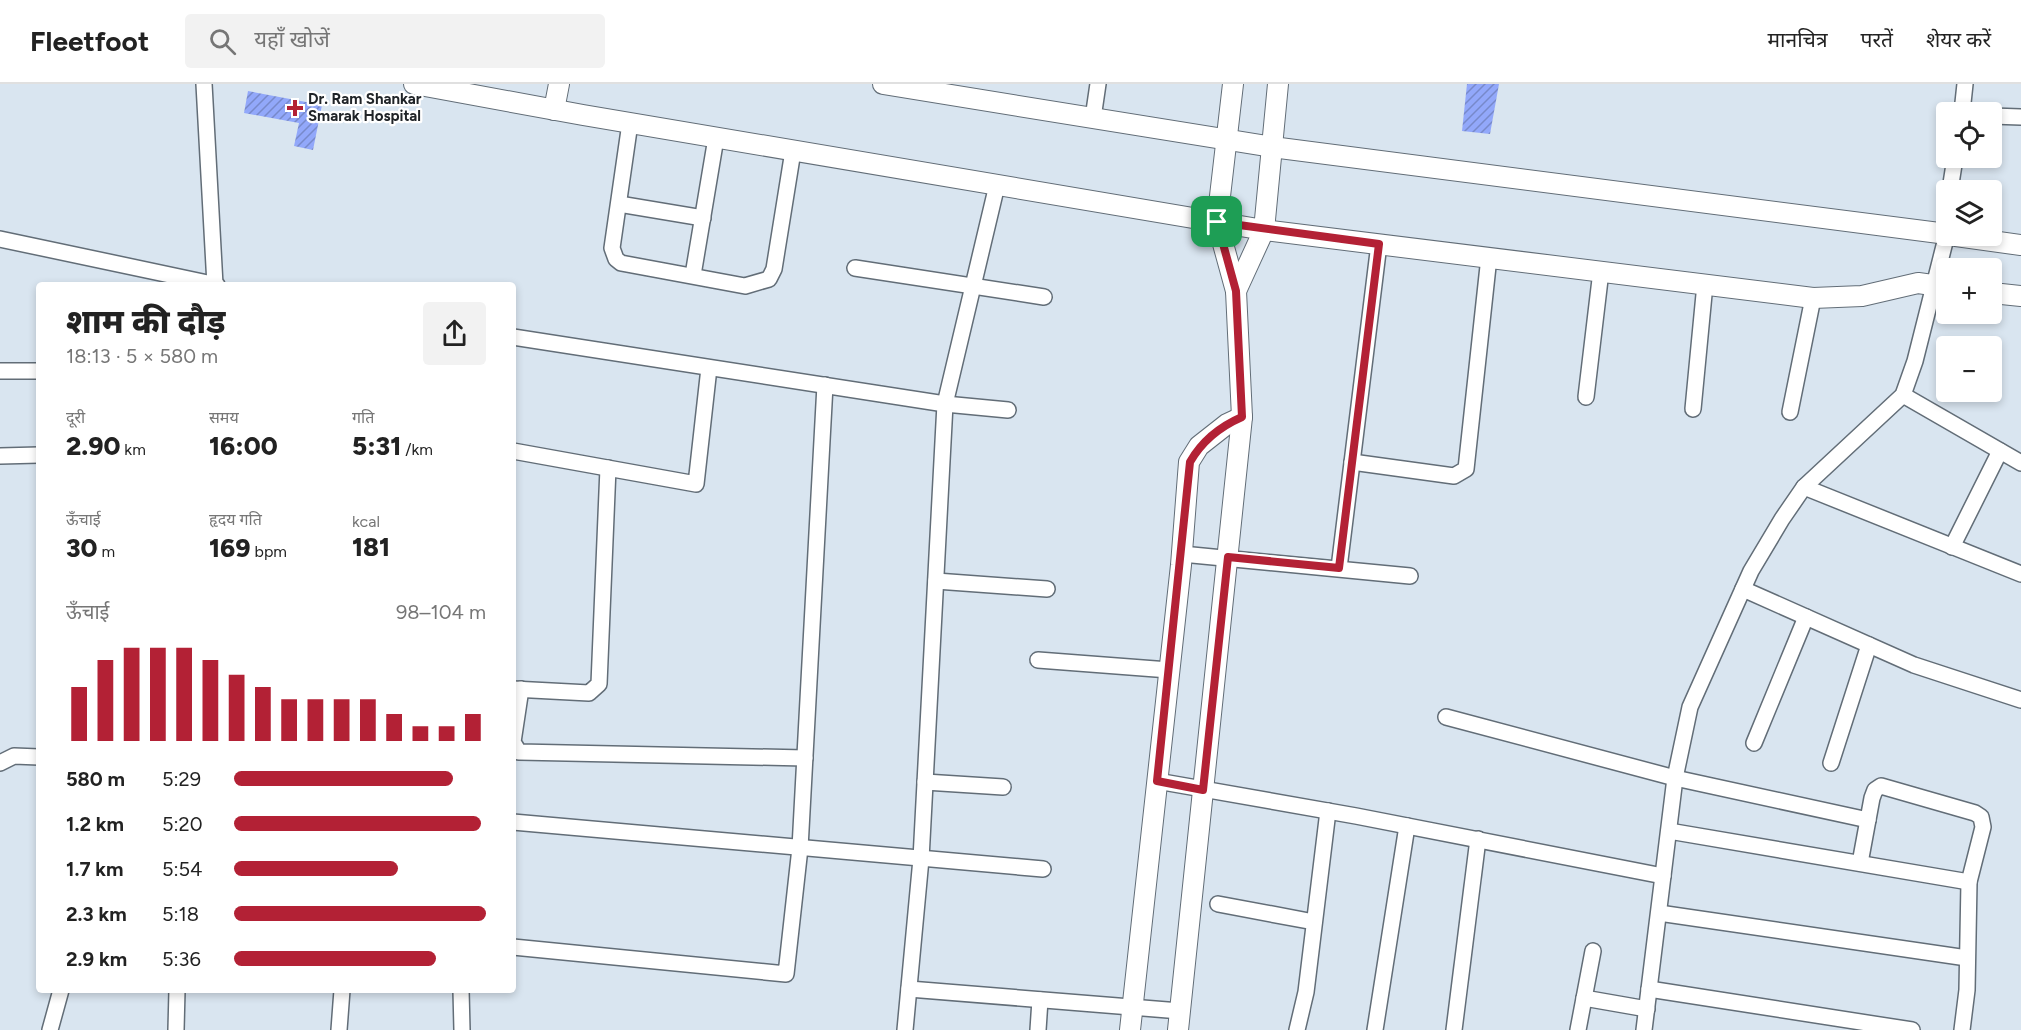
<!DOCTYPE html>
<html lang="hi">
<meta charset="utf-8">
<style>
:root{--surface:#fff;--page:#f2f2f2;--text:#222;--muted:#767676;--line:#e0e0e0;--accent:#b32135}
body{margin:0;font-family:Figtree,"Noto Sans Devanagari",sans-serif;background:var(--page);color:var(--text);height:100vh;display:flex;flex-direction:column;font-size:22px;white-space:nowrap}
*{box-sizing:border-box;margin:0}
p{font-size:20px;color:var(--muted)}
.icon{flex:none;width:33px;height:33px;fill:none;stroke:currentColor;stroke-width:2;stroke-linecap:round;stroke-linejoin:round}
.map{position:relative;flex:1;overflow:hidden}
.panel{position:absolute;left:36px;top:198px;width:480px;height:711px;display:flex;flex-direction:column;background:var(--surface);border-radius:6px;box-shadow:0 3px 9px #0003}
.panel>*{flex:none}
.controls{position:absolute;left:1936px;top:18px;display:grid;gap:12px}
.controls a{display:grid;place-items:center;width:66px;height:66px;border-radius:6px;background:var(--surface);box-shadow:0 3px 9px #0003;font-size:30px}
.pin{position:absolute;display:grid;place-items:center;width:51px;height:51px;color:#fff;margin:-26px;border-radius:12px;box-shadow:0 3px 9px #0006}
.round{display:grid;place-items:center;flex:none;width:63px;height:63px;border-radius:6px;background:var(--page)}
.overview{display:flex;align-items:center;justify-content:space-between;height:102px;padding:0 30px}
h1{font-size:33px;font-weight:800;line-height:45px}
.stats{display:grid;grid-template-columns:repeat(3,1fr);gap:9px;height:102px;padding:6px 30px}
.stats div{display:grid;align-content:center}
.stats b{font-size:26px;font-weight:800}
.stats small{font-size:16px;font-weight:400}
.stats p{font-size:16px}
.chart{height:168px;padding:12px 30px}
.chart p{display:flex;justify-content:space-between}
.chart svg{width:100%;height:108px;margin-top:6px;stroke:var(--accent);stroke-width:6}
ul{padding:0 30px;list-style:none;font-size:20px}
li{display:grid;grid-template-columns:96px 72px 1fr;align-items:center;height:45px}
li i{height:15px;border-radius:8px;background:var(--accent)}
header{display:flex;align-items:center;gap:36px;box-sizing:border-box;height:84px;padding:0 30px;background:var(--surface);border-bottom:2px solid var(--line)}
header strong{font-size:28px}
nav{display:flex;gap:33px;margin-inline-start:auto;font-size:21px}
.search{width:420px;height:54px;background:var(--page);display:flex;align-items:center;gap:15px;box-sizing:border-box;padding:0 21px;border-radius:6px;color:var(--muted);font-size:22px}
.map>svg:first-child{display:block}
</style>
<header>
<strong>Fleetfoot</strong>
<div class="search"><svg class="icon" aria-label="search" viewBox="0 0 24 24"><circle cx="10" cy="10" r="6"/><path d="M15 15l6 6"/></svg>यहाँ खोजें</div>
<nav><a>मानचित्र</a><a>परतें</a><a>शेयर करें</a></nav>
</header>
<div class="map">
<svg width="2021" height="946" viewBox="0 0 2021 946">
<defs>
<pattern id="building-hatch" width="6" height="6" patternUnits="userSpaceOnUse" patternTransform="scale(1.5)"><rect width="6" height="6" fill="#92a8fa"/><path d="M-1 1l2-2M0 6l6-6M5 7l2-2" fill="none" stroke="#7789ca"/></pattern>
</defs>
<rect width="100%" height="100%" fill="#d9e5f0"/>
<g fill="url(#building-hatch)">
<polygon points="1467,0 1499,0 1490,50 1462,47"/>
<polygon points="248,7 322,21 313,66 294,62 299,39 244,29"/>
</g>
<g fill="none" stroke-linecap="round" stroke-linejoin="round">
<g stroke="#626d77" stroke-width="18">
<g id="minor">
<polyline points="204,0 215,201"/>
<polyline points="1962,28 1965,0"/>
<polyline points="1992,32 2021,33"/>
<polyline points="1093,34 1098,0"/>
<polyline points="630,39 612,164 616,175 621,179 745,202 769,195 774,185 793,67"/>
<polyline points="1950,106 1955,74"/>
<polyline points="619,120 703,134"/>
<polyline points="1947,122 1947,124"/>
<polyline points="0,155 217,201"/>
<polyline points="855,184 1044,213"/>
<polyline points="693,191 716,54"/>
<polyline points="513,253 945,320 1008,326"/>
<polyline points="0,287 39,287"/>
<polyline points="1903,311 2021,379"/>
<polyline points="1586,313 1601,187"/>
<polyline points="1693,325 1705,200"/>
<polyline points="1790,328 1813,214"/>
<polyline points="513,367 696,400 709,284"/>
<polyline points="0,372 39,371"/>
<polyline points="1352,378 1454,392 1466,385 1489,173"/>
<polyline points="1804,403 2021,490"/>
<polyline points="1952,463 2000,367"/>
<polyline points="1182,470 1410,492"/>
<polyline points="1339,484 1379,160"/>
<polyline points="936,497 1047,505"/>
<polyline points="1743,505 1914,581 2021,616"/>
<polyline points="1038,576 1169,586"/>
<polyline points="513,605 589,609 599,600 608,384"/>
<polyline points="521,605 513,658 519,668 805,674"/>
<polyline points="1446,633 1675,694 1868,736"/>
<polyline points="1754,659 1806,533"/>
<polyline points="0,679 14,672 39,673"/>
<polyline points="1831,679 1869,561"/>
<polyline points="1157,697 1356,732 1663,792"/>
<polyline points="925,698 1003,703"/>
<polyline points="513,738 1043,785"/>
<polyline points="1669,747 1969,798"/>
<polyline points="1860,779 1872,714 1875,706 1881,702 1975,729 1981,733 1983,743 1969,798 1967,906 1962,946"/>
<polyline points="1218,820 1314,838"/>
<polyline points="1659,829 1967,874"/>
<polyline points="513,863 786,890 800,764 825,301"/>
<polyline points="909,905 1180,927"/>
<polyline points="1649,905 1912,946"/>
<polyline points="461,906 462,946"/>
<polyline points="1584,914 1647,925"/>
<polyline points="50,946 61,906"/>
<polyline points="176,946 177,906"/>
<polyline points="339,946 342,906"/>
<polyline points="905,946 921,775 945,320 997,101"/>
<polyline points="1038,946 1040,916"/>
<polyline points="1297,946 1306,908 1328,727"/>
<polyline points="1375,946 1407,742"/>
<polyline points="1454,946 1478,755"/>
<polyline points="1578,946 1593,867"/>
<polyline points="1644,946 1675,694 1690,623 1751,487 1782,435 1804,403 1903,311 1915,277 1947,150"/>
</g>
</g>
<g stroke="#626d77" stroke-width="22">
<g id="tertiary">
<polyline points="414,0 583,31 1264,146 1813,214 1862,212 1918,199 1947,203"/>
<polyline points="883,0 1272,63 1947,150"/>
<polyline points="554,26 559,0"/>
<polyline points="1956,152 2021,161"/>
<polyline points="1236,207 1264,146 1278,0"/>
<polyline points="1992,209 2021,212"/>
<polyline points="1130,946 1181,481 1189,378 1199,362 1227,340 1242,333"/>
<polyline points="1178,946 1242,333 1236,207 1217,138 1233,0"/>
</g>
</g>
<use href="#minor" stroke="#fff" stroke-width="15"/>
<use href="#tertiary" stroke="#fff" stroke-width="20"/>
</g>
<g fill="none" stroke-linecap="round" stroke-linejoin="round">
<g stroke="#fff" stroke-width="12">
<path id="route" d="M1217 138 1379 160 1339 484 1228 473 1203 706 1157 697 1190 378C1202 357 1219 343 1242 333L1236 207Z"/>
</g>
<use href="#route" stroke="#b32135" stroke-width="8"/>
</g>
<path fill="#b32135" stroke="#fff" stroke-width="2" d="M292 15h6v6h6v6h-6v6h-6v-6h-6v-6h6z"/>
<g text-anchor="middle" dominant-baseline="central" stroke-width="4.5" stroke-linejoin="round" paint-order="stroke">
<g font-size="15" font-weight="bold" fill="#202428" stroke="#fff" text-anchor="start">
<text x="308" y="15">Dr. Ram Shankar<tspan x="308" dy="17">Smarak Hospital</tspan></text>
</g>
</g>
</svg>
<div class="controls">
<a><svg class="icon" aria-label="locate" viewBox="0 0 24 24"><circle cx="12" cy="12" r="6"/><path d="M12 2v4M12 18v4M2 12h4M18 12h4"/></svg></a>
<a><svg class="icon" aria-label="layers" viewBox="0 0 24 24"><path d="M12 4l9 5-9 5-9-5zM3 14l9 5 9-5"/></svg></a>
<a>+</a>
<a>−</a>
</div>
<div class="pin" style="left:1217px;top:138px;background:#1e9e55"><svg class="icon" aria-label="arrive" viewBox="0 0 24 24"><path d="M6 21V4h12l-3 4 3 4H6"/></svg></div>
<section class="panel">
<div class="overview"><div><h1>शाम की दौड़</h1><p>18:13 · 5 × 580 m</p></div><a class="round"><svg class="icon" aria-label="share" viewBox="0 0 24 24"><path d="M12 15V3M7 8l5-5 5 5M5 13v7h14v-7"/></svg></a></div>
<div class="stats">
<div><p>दूरी</p><b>2.90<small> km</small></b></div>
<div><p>समय</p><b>16:00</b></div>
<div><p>गति</p><b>5:31<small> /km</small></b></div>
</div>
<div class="stats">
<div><p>ऊँचाई</p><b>30<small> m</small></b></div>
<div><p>हृदय गति</p><b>169<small> bpm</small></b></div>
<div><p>kcal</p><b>181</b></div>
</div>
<div class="chart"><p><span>ऊँचाई</span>98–104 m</p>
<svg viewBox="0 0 160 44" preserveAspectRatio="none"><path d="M5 44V22M15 44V11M25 44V6M35 44V6M45 44V6M55 44V11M65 44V17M75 44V22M85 44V27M95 44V27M105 44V27M115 44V27M125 44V33M135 44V38M145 44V38M155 44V33"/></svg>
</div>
<ul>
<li><b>580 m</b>5:29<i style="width:87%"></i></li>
<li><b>1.2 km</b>5:20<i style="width:98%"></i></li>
<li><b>1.7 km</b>5:54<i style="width:65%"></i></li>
<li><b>2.3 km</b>5:18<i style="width:100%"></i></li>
<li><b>2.9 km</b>5:36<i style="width:80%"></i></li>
</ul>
</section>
</div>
